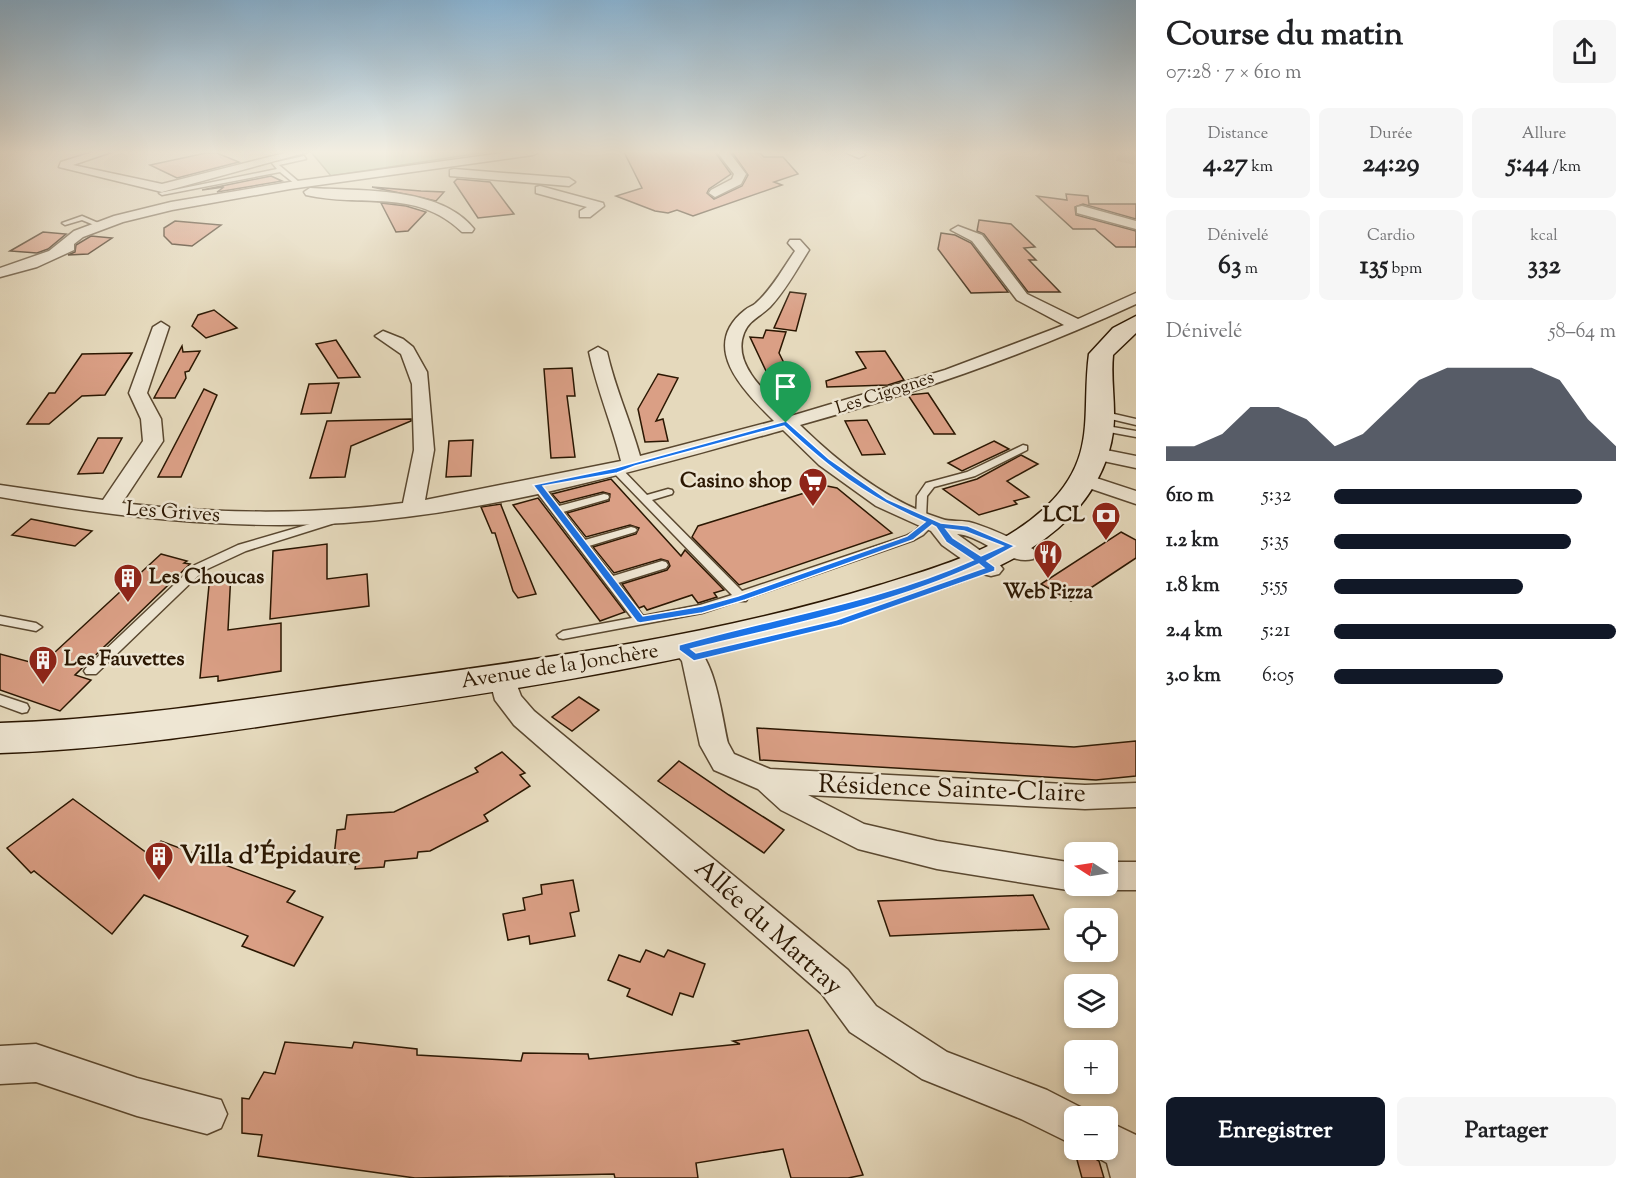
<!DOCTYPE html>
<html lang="fr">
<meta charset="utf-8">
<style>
:root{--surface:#fff;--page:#f6f6f6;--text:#202124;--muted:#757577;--accent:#111827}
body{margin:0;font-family:"Sorts Mill Goudy",serif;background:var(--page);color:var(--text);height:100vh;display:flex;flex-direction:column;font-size:22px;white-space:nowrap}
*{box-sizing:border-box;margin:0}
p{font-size:20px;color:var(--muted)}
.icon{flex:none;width:33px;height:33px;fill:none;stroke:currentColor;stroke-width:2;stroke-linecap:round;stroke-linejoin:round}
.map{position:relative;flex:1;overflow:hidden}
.panel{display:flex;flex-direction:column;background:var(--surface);width:510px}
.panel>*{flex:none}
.needle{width:39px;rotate:282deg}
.controls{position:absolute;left:1064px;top:842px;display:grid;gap:12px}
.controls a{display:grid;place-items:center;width:54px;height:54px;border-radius:9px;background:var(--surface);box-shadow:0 3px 9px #0003;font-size:30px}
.pin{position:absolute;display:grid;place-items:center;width:51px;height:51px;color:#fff;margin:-62px -26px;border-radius:50% 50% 50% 0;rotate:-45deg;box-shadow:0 0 6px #0007}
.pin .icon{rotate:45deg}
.round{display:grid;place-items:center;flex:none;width:63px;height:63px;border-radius:9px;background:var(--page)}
.headline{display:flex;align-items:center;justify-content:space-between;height:102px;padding:0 30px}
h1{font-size:33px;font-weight:800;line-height:45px}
.stats{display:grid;grid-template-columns:repeat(3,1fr);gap:9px;height:102px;padding:6px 30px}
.stats div{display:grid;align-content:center;border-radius:9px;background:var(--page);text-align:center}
.stats b{font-size:26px;font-weight:800}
.stats small{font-size:16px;font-weight:400}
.stats p{font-size:16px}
.chart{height:168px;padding:12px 30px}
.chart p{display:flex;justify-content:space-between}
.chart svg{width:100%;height:108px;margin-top:6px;fill:var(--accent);opacity:.7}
.cta{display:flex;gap:12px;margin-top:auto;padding:12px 30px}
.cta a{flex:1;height:69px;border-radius:9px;background:var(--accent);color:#fff;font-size:24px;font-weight:800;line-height:69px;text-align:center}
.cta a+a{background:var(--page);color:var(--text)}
ul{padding:0 30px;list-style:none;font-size:20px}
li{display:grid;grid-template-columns:96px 72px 1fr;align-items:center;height:45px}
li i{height:15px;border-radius:8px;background:var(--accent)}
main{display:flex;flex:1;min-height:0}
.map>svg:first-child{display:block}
</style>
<main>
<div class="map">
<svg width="1136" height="1178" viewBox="0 0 1136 1178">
<rect width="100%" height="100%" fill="#e5d9bc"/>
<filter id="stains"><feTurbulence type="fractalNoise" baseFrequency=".00333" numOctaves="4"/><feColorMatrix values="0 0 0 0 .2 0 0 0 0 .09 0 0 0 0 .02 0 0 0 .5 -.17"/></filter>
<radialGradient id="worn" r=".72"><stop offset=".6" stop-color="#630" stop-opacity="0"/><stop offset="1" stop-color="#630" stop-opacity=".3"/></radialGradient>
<polygon fill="#afc094" stroke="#6d6c4b" stroke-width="1.5" points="311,152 487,152 331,176"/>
<g fill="#da9f85" stroke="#2b1702" stroke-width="1.5">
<polygon points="624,152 715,152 731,174 709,189 707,193 714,199 742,186 748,175 732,152 760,153 764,157 783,157 798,174 774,182 782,185 693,216 677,210 668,213 655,211 616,196 642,188"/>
<polygon points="206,153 217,153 239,162 177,178 150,165"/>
<polygon points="271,176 282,181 217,192 224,187 202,190"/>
<polygon points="457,179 490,182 514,214 478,218 454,182"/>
<polygon points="372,187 421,191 444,192 436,201"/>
<polygon points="1066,194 1088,196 1089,204 1136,204 1136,219 1083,204 1075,207 1076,215 1136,231 1136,247 1116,247 1095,229 1073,229 1037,196 1067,200"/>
<polygon points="381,203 406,206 426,212 408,231 396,232"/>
<polygon points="979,220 1011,224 1035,247 1024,248 1036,260 1029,260 1060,292 1028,292 984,234 977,231"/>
<polygon points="175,221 221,225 192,246 172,244 164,236 164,228"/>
<polygon points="43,232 66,234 48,249 37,253 10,251"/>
<polygon points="941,233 955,235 971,243 1008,292 971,293 938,249"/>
<polygon points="91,236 112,238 88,254 68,255 75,252 76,245"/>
<polygon points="790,292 806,294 796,331 774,328"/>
<polygon points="214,310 237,328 206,338 192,326 198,315"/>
<polygon points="766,330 786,332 779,353 799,393 783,393 775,390 750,337 763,338"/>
<polygon points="336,340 360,377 338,378 316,344"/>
<polygon points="182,346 183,352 200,351 189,371 185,372 186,378 175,398 154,398"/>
<polygon points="885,351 904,380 888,385 827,387 826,381 866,368 856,352"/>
<polygon points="132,353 105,395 82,396 49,424 27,424 49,393 55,393 82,354"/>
<polygon points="572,368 575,396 567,396 575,457 551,458 544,369"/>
<polygon points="658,374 678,378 656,421 663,419 668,441 645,442 638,409"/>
<polygon points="339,383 331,413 301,414 309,384"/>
<polygon points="204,389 217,395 181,477 158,477"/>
<polygon points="928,393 955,434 934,434 908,395"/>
<polygon points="411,419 411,421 351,446 345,477 310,478 327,421"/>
<polygon points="867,420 885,454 862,455 845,421"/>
<polygon points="98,438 122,438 103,473 78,474"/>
<polygon points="473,440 471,476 446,477 449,441"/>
<polygon points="994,441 1009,449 962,471 948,463"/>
<polygon points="1021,455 1038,464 1007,481 1029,497 1014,501 1017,504 979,515 943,489 977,479"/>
<polygon points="611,479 681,556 685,550 724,590 714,593 717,597 698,603 692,595 647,610 644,606 639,608 622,584 667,570 670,566 668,561 661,559 614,573 593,547 636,534 639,528 630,525 586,537 567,513 609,501 610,494 603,492 560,503 552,494"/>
<polygon points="827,486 837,488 892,533 739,585 692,537 698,526"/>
<polygon points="538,498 625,612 600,621 513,505"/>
<polygon points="501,504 501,505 536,594 518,598 513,591 495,533 492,533 481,507"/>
<polygon points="31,519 61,525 92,531 75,546 12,535"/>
<polygon points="1121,532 1136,540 1136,558 1071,601 1041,584"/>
<polygon points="327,544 327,579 367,574 369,606 270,619 273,551"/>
<polygon points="161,554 187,561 184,563 190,564 75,675 91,680 60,711 0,690 0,654 41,665"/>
<polygon points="231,572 228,630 281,623 281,671 218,681 218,676 200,678 210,575"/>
<polygon points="579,697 599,710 572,731 552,717"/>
<polygon points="757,728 1074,747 1136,741 1136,776 1096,780 760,760"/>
<polygon points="502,752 525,773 520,775 530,786 484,815 488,821 430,851 418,852 417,858 385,861 384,867 355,869 356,863 333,865 337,830 345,829 347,815 394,812 478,772 475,768"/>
<polygon points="679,761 729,795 784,830 764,853 658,781"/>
<polygon points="73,799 147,853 161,841 295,891 287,902 323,917 294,966 242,946 248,936 144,895 112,934 34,871 31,873 7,848"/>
<polygon points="573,880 579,911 570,913 575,936 530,944 529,936 508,940 503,914 525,910 523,898 542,894 541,885"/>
<polygon points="1033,895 1049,929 890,936 878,901"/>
<polygon points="646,950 664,957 668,950 705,964 693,997 680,993 672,1015 627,996 630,989 608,980 619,955 640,962"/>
<polygon points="808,1030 863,1175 848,1178 791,1178 783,1149 696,1163 698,1178 615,1178 614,1174 415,1178 258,1156 262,1135 242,1133 242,1098 249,1099 264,1072 275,1074 285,1042 352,1048 354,1042 417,1049 417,1055 521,1061 523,1053 588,1054 589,1059 740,1044 733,1041"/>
<polygon points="1074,1149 1088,1149 1092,1157 1099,1161 1104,1178 1082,1178"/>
</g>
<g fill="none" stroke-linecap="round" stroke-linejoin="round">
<polyline stroke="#c0b297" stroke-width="18" stroke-dasharray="18 9" stroke-linecap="butt" points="1118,152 1136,156"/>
<g stroke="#5a4830" stroke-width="3">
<g id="lane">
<polygon points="304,156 306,159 279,165 299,182 299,184 295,184 280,172 162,195 159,193 277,169 272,163"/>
<polygon points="82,216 103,225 104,226 99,227 82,220 65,225 62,223"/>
<polygon points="1101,411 1136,419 1136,425 1098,416 1098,412"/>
<polygon points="1101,425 1136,431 1136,437 1098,430 1098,426"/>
<polygon points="1023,445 1027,446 1027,450 975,476 934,487 927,496 926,518 925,520 917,520 916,518 917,496 926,483 967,472"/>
<polygon points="617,467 621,468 647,495 668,489 672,490 673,492 672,494 652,500 742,591 906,536 915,531 926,520 934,520 936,522 923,535 914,540 748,598 746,601 738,601 702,613 563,639 559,638 557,635 563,631 632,618 533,487 532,485 533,483 541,483 559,506 604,494 608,495 609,497 608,499 563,512 585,540 631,527 635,528 637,530 635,532 589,546 613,576 662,561 666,562 668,565 666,568 618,583 643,616 700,605 732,595 613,472 612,470 613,468"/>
<polygon points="334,517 339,520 338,522 246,551 203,571 96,674 86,674 84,671 86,668 195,565 238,545"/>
<polygon points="0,616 36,623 42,627 36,631 0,624"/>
<polygon points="0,695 27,704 29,708 27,712 22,713 0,705"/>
</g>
</g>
<g stroke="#5a4830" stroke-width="3">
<g id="street">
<polygon points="93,152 111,152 73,165 162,184 289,152 308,152 162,192 59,167 61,162"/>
<polygon points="510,152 539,152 533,155 290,189 172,210 123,222 83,237 74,244 74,250 37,267 0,277 0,268 49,251 74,231 114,216 171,202 290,182"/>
<polygon points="717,152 729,152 746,174 741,184 715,197 709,193 711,190 732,179 734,174"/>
<polygon points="845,152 861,152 865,155 859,158"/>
<polygon points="454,169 569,178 575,182 569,186 450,176 450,170"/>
<polygon points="540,186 603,203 604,206 590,217 580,217 580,211 587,207 536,193 536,187"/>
<path d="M310 188C359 191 441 186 474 229L472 232H462C415 187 361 208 306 195L304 192Z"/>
<polygon points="1082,206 1136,221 1136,229 1077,213 1077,207"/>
<path d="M958 226 982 235 1027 294 1078 319 1136 293V304C1028 354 916 393 800 425 840 464 888 502 942 519 950 522 960 520 969 522 992 528 1012 539 1033 549L1036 554 1033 559C1008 566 983 536 957 534L999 564 1003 569 999 574 991 576 983 574 942 545 931 531 876 506 819 465 783 430C640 470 493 513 344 523 228 530 114 517 0 497V485L103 500 143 441 141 419 129 393 153 327 161 322 169 327 147 393 161 419 163 441 122 503C215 514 310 515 403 503L414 450 412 384 401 354 375 336 383 331 403 339 413 347 427 372 434 450 425 500 621 461C612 424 597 390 589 352L598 347 607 352C615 388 630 420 640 456L774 421C745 392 698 347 745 310 748 307 753 306 756 303 772 289 783 268 795 251L788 243 790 240H800L809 250C797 269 786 290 770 307 761 316 749 320 744 333 731 366 770 396 791 416L945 370 1064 325 1017 300 972 241 951 230Z"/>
<polygon points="1096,448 1136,456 1136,468 1089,458 1086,454 1089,450"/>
<polygon points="1084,474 1136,491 1136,504 1077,484 1074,480 1077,476"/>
<path d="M683 638C715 647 721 714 728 743L734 754 770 769 1085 785 1136 783V807L1085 809 808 795 864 824 937 841 1074 863V885H1086L1074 891 937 869 858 849 781 810 758 789 714 770 700 745 682 661 670 647 674 641Z"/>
<polygon points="502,667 511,670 521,696 534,711 848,970 876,1006 947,1052 1047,1090 1088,1111 1090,1116 1074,1116 1074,1145 1021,1119 922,1079 850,1032 822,994 514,725 495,700 489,677 493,670"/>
<polygon points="1107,862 1136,862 1136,890 1107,890 1096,886 1107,885"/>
<polygon points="36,1044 137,1078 221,1100 227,1114 221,1128 207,1134 137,1116 36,1082 0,1084 0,1046"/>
<polygon points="1107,1121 1136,1135 1136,1178 1111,1178 1107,1163 1093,1155 1090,1149 1107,1149"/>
</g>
</g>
<g stroke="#2b1702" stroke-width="3">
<path id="secondary" d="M1136 316V333L1113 355C1111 375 1114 394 1114 413 1115 452 1097 489 1070 517 1018 570 937 591 868 611 703 660 534 687 364 711 243 729 123 749 0 753V723C125 719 248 699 372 682 543 659 715 636 880 585 938 567 1003 549 1048 505 1098 456 1081 414 1089 354L1113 328Z"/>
</g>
<use href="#lane" fill="#eee6d3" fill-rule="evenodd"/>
<use href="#street" fill="#eee6d3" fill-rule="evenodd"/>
<use href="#secondary" fill="#eee6d3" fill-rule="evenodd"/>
</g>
<linearGradient id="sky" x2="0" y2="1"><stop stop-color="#89b5d6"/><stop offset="0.48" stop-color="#f3eee1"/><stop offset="1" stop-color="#f3eee1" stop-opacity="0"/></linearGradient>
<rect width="1136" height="317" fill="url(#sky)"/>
<path fill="#1a73e8" stroke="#fff" stroke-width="1.5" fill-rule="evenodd" d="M786 421 829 459 887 499 941 523 968 526 1015 546 987 561 995 567V571L842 625 694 661 679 650V645C777 617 879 602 973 560L946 542 936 527 932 525 913 540 745 600 702 613 640 623 637 622 533 485 615 468ZM784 426C831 470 866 496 925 522L907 536 738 596 702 606 643 616 543 486 617 473 635 466ZM946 529 964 531 1003 546 981 556 953 538ZM979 564 984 568 836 620 696 653 691 649C788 625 888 606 979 564Z"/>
<defs>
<g id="supermarket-pin" transform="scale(1.5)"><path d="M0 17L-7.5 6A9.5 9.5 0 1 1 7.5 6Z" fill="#8f2418" stroke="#eee6d3"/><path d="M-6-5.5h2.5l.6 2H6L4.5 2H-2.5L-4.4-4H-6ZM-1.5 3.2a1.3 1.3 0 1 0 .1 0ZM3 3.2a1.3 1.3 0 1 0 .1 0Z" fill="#fff"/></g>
<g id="bank-pin" transform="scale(1.5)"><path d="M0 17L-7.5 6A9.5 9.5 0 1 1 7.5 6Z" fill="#8f2418" stroke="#eee6d3"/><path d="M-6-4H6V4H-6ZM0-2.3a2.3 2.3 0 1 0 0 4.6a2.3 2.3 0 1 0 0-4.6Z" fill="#fff"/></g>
<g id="restaurant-pin" transform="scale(1.5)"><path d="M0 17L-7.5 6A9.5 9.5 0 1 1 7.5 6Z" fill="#8f2418" stroke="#eee6d3"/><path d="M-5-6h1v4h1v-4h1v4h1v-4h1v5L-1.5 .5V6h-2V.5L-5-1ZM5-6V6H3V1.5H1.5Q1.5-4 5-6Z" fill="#fff"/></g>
<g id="building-pin" transform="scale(1.5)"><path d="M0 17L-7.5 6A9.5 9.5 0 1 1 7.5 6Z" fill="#8f2418" stroke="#eee6d3"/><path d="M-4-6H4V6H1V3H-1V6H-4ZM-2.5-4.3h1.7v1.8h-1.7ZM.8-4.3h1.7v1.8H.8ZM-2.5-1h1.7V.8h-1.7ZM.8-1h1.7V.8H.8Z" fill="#fff"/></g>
</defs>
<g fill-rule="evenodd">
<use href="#supermarket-pin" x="813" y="482"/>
<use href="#bank-pin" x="1106" y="516"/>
<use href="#restaurant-pin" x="1048" y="554"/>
<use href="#building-pin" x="128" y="578"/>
<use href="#building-pin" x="43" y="660"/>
<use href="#building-pin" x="159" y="856"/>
</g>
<g text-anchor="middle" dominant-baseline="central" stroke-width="5" stroke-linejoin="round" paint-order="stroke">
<g font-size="18" fill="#2b1702" stroke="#eee6d3">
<text transform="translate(885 394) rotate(-18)">Les Cigognes</text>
</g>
<g font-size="21" font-weight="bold" fill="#2b1702" stroke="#eee6d3" text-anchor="end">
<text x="792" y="482">Casino shop</text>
<text x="1085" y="516">LCL</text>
<text x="149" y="578" text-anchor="start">Les Choucas</text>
<text x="1048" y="593" text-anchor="middle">Web Pizza</text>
<text x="64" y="660" text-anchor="start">Les Fauvettes</text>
</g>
<g font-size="21" fill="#2b1702" stroke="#eee6d3">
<text transform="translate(173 513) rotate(4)">Les Grives</text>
<text transform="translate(560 667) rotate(-9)">Avenue de la Jonchère</text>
</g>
<g font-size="26" fill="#2b1702" stroke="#eee6d3">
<text transform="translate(952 790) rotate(2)">Résidence Sainte-Claire</text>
<text transform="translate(768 928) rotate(42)">Allée du Martray</text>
</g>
<g font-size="26" font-weight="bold" fill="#2b1702" stroke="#eee6d3" text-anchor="start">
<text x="180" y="856">Villa d'Épidaure</text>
</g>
</g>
<rect width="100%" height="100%" filter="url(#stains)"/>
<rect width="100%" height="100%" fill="url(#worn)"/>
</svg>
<div class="controls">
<a><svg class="needle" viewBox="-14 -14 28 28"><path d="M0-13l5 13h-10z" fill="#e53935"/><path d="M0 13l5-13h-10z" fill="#757577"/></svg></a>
<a><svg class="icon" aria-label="locate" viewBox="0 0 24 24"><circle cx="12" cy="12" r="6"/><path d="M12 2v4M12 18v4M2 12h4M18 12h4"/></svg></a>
<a><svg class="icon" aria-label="layers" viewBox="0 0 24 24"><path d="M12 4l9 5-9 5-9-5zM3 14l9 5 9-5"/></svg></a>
<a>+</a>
<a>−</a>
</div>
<div class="pin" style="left:786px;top:423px;background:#1e9e55"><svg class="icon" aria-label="arrive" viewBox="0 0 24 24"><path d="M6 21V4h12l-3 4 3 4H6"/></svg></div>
</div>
<section class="panel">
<div class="headline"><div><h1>Course du matin</h1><p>07:28 · 7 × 610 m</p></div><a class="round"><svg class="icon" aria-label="share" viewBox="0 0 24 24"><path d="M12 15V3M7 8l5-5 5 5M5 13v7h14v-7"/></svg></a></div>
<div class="stats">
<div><p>Distance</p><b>4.27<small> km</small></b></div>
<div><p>Durée</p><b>24:29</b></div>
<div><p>Allure</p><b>5:44<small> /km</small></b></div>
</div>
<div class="stats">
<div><p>Dénivelé</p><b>63<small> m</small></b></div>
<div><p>Cardio</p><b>135<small> bpm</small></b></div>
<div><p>kcal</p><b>332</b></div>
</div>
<div class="chart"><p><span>Dénivelé</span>58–64 m</p>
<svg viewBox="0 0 160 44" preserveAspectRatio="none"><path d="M0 44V38L10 38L20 33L30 22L40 22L50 27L60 38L70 33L80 22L90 11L100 6L110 6L120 6L130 6L140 11L150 27L160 38V44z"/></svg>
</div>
<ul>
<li><b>610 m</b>5:32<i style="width:88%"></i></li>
<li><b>1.2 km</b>5:35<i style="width:84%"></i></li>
<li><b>1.8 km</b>5:55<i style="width:67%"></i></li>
<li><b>2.4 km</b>5:21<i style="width:100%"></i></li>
<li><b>3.0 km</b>6:05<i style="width:60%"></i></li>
</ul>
<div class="cta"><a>Enregistrer</a><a>Partager</a></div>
</section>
</main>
